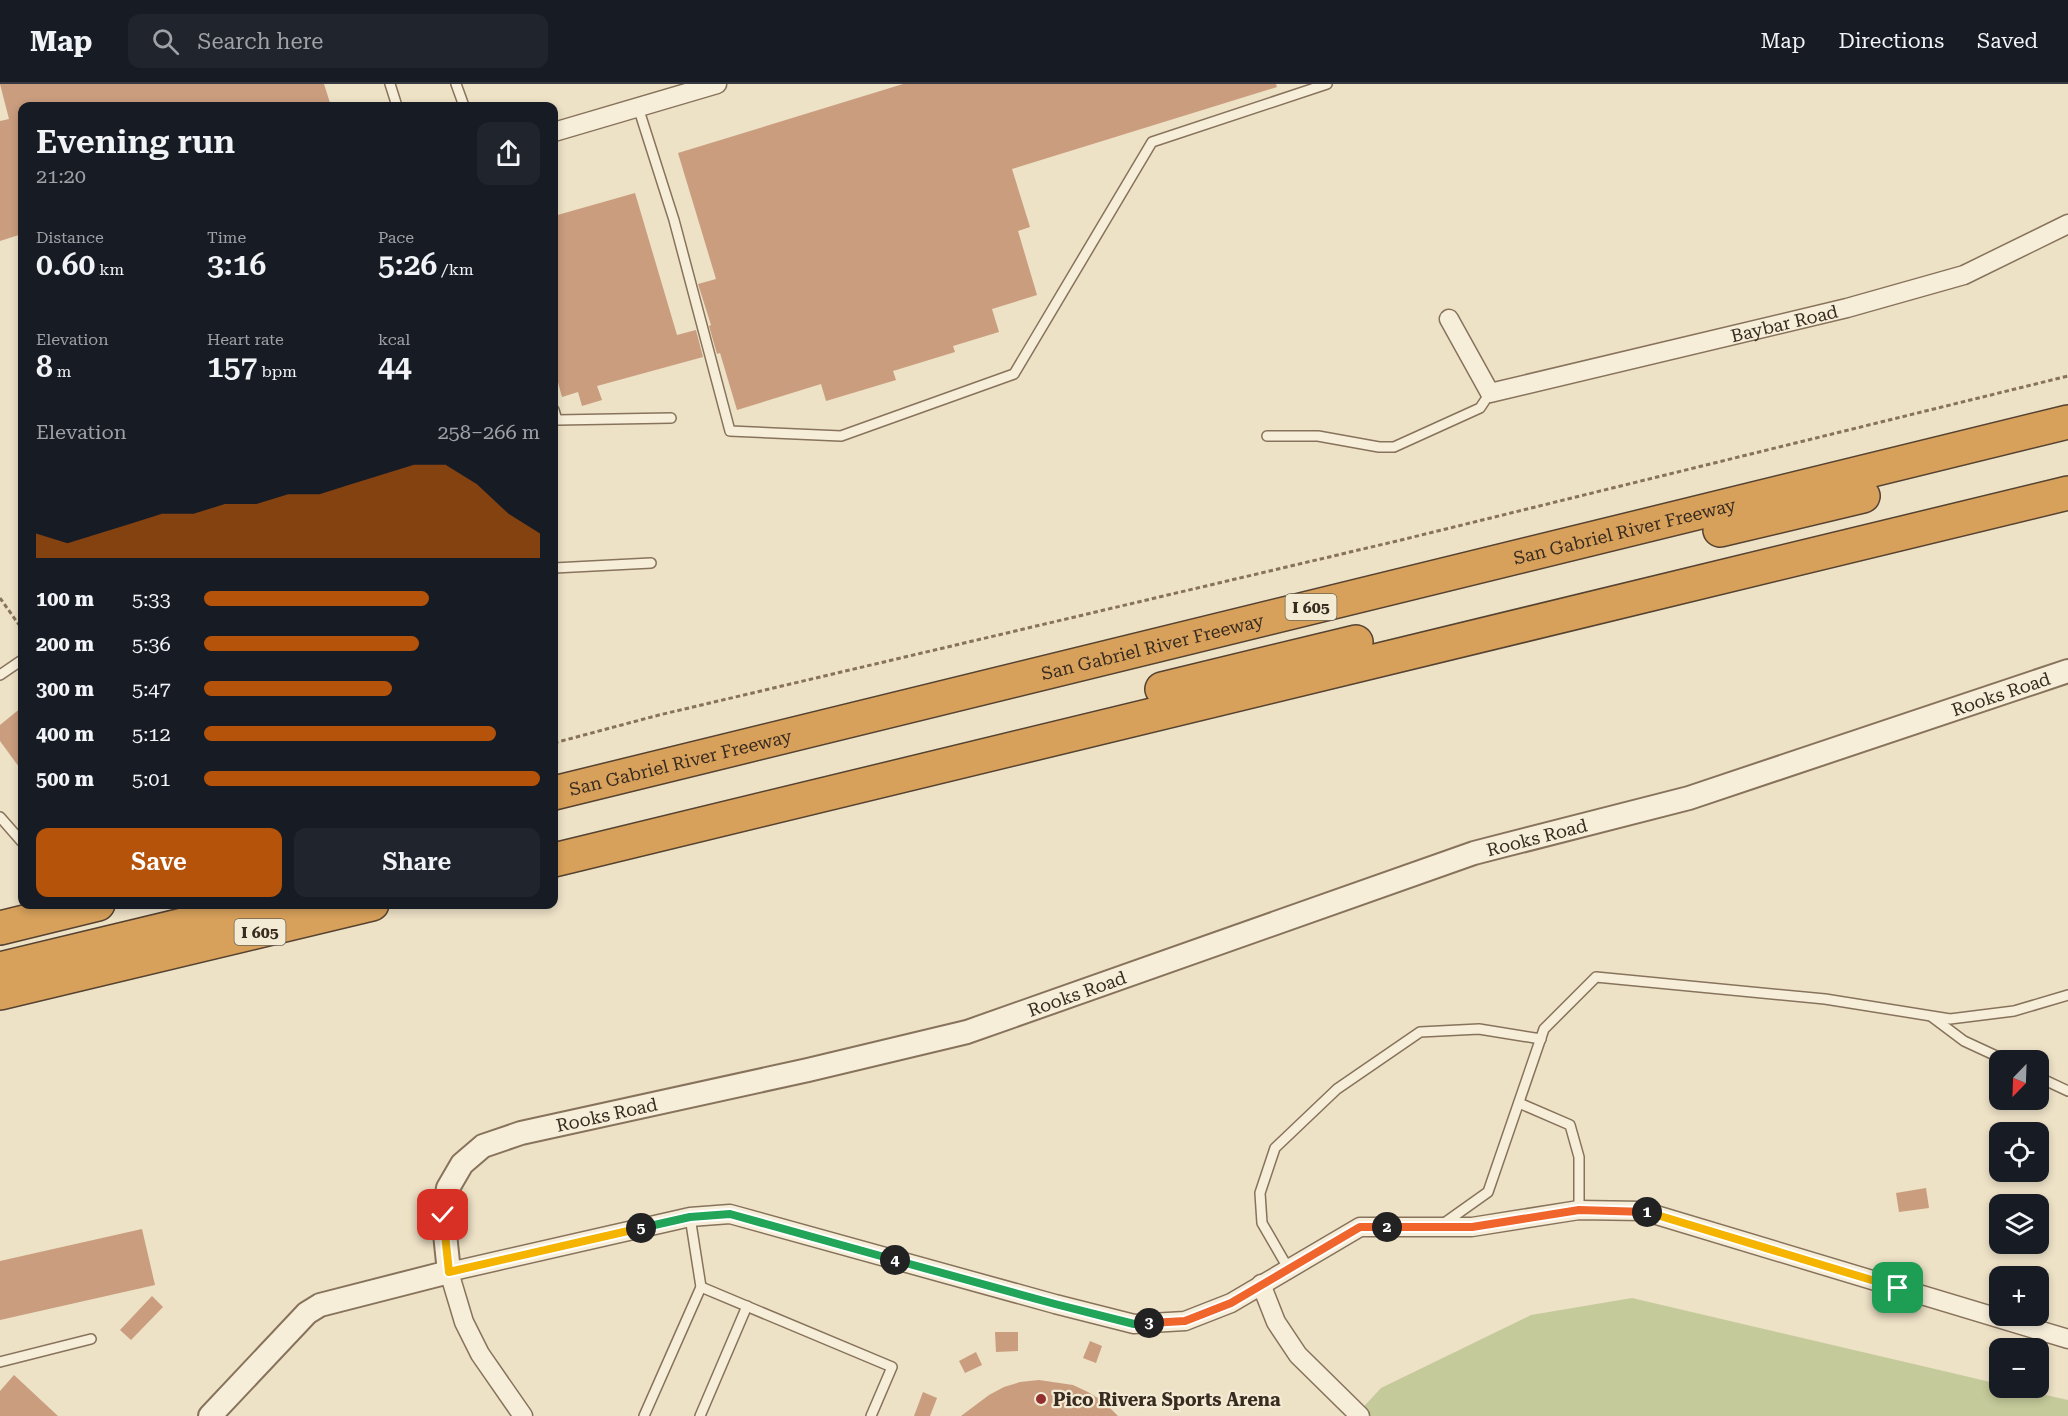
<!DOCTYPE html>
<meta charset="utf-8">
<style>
:root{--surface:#171b24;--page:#20242c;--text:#f1f3f6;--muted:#9ea1a6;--line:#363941;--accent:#b45309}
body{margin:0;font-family:"Roboto Serif",serif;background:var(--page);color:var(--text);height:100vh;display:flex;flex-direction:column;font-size:22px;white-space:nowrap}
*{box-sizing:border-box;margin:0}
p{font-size:20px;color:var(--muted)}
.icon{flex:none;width:33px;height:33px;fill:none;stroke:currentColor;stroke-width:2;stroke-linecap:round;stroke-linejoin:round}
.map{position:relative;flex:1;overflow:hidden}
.panel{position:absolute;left:18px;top:18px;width:540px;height:807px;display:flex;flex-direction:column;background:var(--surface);border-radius:12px;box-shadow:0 3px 9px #0003}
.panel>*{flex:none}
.needle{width:39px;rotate:203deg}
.tools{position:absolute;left:1989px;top:966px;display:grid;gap:12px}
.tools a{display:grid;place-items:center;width:60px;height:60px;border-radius:12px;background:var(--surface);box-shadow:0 3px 9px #0003;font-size:30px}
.pin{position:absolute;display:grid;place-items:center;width:51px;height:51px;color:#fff;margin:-26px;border-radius:12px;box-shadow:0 3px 9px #0006}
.km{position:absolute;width:30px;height:30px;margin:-15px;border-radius:50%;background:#222;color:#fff;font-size:16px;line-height:30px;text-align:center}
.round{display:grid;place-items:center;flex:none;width:63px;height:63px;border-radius:12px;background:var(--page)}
.overview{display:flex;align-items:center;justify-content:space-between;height:102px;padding:0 18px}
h1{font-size:33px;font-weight:600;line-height:45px}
.figures{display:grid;grid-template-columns:repeat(3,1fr);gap:9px;height:102px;padding:6px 18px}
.figures div{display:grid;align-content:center}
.figures b{font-size:30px;font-weight:600}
.figures small{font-size:16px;font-weight:400}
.figures p{font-size:16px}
.chart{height:168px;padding:12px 18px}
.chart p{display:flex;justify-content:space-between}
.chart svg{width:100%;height:108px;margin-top:6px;fill:var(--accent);opacity:.7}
.primary-button{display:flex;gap:12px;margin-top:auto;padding:12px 18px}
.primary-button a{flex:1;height:69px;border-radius:12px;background:var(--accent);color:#fff;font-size:24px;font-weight:600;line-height:69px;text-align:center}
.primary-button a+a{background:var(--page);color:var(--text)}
ul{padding:0 18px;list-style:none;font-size:20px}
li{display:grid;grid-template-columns:96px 72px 1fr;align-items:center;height:45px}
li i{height:15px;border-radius:8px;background:var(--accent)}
header{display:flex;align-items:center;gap:36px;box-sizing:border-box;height:84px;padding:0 30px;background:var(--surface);border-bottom:2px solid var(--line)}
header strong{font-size:28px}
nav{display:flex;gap:33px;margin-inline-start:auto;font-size:21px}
.search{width:420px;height:54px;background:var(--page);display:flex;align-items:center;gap:15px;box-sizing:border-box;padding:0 21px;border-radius:12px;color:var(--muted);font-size:22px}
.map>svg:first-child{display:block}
</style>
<header>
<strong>Map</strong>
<div class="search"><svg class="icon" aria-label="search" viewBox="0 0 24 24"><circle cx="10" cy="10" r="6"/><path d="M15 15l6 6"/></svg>Search here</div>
<nav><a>Map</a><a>Directions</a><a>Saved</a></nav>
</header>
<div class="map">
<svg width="2068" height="1332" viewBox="0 0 2068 1332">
<rect width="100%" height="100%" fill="#ede1c6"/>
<polygon fill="#c5ca9a" points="1632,1214 1999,1300 2000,1304 2014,1304 2068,1316 2068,1332 1355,1332 1381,1304 1531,1231"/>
<g fill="#c99d7e">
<polygon points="0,0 324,0 331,22 22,22 22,150 0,157 0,37 9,35"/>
<polygon points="903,0 1276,0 1277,3 1012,85 1030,143 1018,147 1037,211 992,225 999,248 953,262 955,268 893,287 896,296 826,317 821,300 737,326 720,269 717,270 709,242 711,241 698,200 716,195 678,69"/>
<polygon points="635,109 677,251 696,246 703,273 597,302 602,316 582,322 578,308 562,313 554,284 554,132"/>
<polygon points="22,623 22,687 0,657 0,641"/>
<polygon points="1926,1104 1929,1124 1899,1128 1896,1109"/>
<polygon points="142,1145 155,1201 0,1236 0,1177"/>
<polygon points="152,1212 163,1223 131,1256 120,1246"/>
<polygon points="995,1248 1018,1248 1018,1267 996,1268"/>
<polygon points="1090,1257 1102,1262 1096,1279 1083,1274"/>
<polygon points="976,1268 982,1281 965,1289 959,1277"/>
<polygon points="14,1291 58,1332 0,1332 0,1307"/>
<polygon points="1039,1296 1073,1301 1088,1308 1104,1318 1118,1332 961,1332 989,1311 1004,1303 1020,1298"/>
<polygon points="923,1308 937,1314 930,1332 914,1332"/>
</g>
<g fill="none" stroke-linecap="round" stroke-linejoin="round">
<g stroke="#87735c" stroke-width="12">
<g id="service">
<polyline points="390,0 397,22"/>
<polyline points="456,0 464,22"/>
<polyline points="638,23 674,136 730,347 841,352 1014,290 1152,58 1327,0"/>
<polyline points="554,326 557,336 671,334"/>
<polyline points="1267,352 1318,352 1379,363 1394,363 1480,324 1490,309"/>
<polyline points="554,484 651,479"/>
<polyline points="0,591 22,576"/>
<polyline points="0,733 22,758"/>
<polyline points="1932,933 1964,957 2005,976"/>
<polyline points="2038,993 2068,1007"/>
<polyline points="1519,1019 1570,1041 1579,1073 1579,1126"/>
<polyline points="1443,1140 1488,1108 1544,945 1596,893 1825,915 1950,935 2014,927 2068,911"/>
<polyline points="1288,1184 1262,1139 1260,1109 1275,1064 1337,1005 1420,948 1479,945 1541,955"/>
<polyline points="701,1203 892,1283 871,1332"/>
<polyline points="0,1278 91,1255"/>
<polyline points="644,1332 701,1203 690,1133"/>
<polyline points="700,1332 747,1222"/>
</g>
</g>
<g stroke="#87735c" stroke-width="21">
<g id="minor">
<polyline points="554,48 717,0"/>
<path id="s1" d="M1449 235 1490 309 1847 224 1964 191 2068 140"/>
<polyline points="1261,1200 1276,1238 1298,1271 1360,1332"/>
<polyline points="523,1332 480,1270 464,1238 449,1188 690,1133 730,1130 1055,1220 1134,1240 1185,1237 1231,1219 1360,1143 1472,1143 1579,1126 1643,1127 2068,1255"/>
</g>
</g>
<g stroke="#87735c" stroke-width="26">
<g id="tertiary">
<path id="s2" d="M210 1332 307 1229 320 1221 449 1188 443 1131 448 1104 462 1080 483 1062 521 1049 808 986 967 948 1474 769 1689 714 2068 587"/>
</g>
</g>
<g stroke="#554230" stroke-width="36">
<g id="motorway">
<polyline points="1720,446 1863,412"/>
<polyline points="1162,605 1356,558"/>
<path id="s3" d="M554 709 2068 338"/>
<polyline points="554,776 2068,409"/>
<polyline points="0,844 98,820"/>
<polyline points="0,885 270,820"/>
<polyline points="0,909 372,820"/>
</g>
</g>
<g stroke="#87735c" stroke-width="3" stroke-dasharray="4.5 3" stroke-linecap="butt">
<polyline points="0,514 22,545"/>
<polyline points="554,659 659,631 1401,456 2068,292"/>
</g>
<use href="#service" stroke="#f7eed9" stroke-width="9"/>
<use href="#minor" stroke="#f7eed9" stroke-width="18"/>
<use href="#tertiary" stroke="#f7eed9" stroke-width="22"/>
<use href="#motorway" stroke="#d8a15b" stroke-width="33"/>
</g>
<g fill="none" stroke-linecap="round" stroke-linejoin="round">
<g stroke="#fff" stroke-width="12">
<polyline id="split-1" points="1647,1128 1898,1204"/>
</g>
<g stroke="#fff" stroke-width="12">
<polyline id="split-2" points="1387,1143 1472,1143 1579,1126 1647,1128"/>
</g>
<g stroke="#fff" stroke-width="12">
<polyline id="split-3" points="1149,1239 1185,1237 1231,1219 1360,1143 1387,1143"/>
</g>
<g stroke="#fff" stroke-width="12">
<polyline id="split-4" points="895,1176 1055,1220 1134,1240 1149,1239"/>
</g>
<g stroke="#fff" stroke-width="12">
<polyline id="split-5" points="641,1144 690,1133 730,1130 895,1176"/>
</g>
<g stroke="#fff" stroke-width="12">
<polyline id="split-6" points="443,1131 449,1188 641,1144"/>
</g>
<use href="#split-1" stroke="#f5b400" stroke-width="8"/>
<use href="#split-2" stroke="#f0652b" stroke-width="8"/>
<use href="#split-3" stroke="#f0652b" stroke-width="8"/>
<use href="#split-4" stroke="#22a559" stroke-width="8"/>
<use href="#split-5" stroke="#22a559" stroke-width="8"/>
<use href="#split-6" stroke="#f5b400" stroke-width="8"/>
</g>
<circle fill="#942f30" stroke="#f4ebd5" stroke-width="2" cx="1041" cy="1315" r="6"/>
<g text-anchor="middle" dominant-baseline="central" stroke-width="4.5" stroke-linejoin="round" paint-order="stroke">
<g fill="#f4ebd5" stroke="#706556" stroke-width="1.5">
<rect x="1285.5" y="510" width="51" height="26" rx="4.5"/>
<rect x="234.5" y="835" width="51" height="26" rx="4.5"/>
</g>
<g font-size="16" font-weight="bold" fill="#382b20">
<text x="1311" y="523">I 605</text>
<text x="260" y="848">I 605</text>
</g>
<g font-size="18" fill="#382b20" stroke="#f4ebd5">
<text stroke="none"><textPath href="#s1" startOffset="387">Baybar Road</textPath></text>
<text stroke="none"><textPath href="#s3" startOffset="1102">San Gabriel River Freeway</textPath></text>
<text stroke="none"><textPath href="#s3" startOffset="616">San Gabriel River Freeway</textPath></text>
<text stroke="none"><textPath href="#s2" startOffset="2016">Rooks Road</textPath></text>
<text stroke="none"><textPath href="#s3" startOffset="130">San Gabriel River Freeway</textPath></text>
<text stroke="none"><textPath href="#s2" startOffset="1530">Rooks Road</textPath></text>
<text stroke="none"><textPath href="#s2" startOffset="1044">Rooks Road</textPath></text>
<text stroke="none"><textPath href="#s2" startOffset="558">Rooks Road</textPath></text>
</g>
<g font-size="18" font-weight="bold" fill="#382b20" stroke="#f4ebd5" text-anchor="start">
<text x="1053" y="1315">Pico Rivera Sports Arena</text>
</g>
</g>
</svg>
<div class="tools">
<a><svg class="needle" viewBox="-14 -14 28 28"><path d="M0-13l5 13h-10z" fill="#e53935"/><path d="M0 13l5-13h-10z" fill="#9ea1a6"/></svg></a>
<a><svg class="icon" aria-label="locate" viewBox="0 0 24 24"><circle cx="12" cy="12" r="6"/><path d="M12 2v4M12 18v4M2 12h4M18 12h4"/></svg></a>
<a><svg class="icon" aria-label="layers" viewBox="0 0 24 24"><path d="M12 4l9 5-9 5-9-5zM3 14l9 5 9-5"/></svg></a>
<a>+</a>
<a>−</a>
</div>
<div class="pin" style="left:1898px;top:1204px;background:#1e9e55"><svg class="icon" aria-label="arrive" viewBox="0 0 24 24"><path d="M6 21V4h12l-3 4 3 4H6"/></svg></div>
<div class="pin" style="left:443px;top:1131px;background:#d93025"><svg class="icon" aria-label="check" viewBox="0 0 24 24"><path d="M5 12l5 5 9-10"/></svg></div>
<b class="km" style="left:1647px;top:1128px">1</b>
<b class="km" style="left:1387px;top:1143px">2</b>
<b class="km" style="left:1149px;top:1239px">3</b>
<b class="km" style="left:895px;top:1176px">4</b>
<b class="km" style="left:641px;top:1144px">5</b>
<section class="panel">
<div class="overview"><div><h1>Evening run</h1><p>21:20</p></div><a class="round"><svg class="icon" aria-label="share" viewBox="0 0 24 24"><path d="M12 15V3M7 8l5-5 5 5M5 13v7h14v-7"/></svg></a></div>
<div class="figures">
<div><p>Distance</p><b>0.60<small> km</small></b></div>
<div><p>Time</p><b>3:16</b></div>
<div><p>Pace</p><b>5:26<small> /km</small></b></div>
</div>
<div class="figures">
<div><p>Elevation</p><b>8<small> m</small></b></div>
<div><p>Heart rate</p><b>157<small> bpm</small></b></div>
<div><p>kcal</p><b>44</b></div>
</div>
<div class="chart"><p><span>Elevation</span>258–266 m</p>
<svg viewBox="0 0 160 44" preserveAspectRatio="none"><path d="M0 44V34L10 38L20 34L30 30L40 26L50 26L60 22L70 22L80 18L90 18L100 14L110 10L120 6L130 6L140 14L150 26L160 34V44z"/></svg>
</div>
<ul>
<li><b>100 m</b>5:33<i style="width:67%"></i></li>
<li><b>200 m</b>5:36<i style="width:64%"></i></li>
<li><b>300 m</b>5:47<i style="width:56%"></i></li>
<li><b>400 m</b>5:12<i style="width:87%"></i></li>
<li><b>500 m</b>5:01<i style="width:100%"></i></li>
</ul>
<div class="primary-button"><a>Save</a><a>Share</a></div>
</section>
</div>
